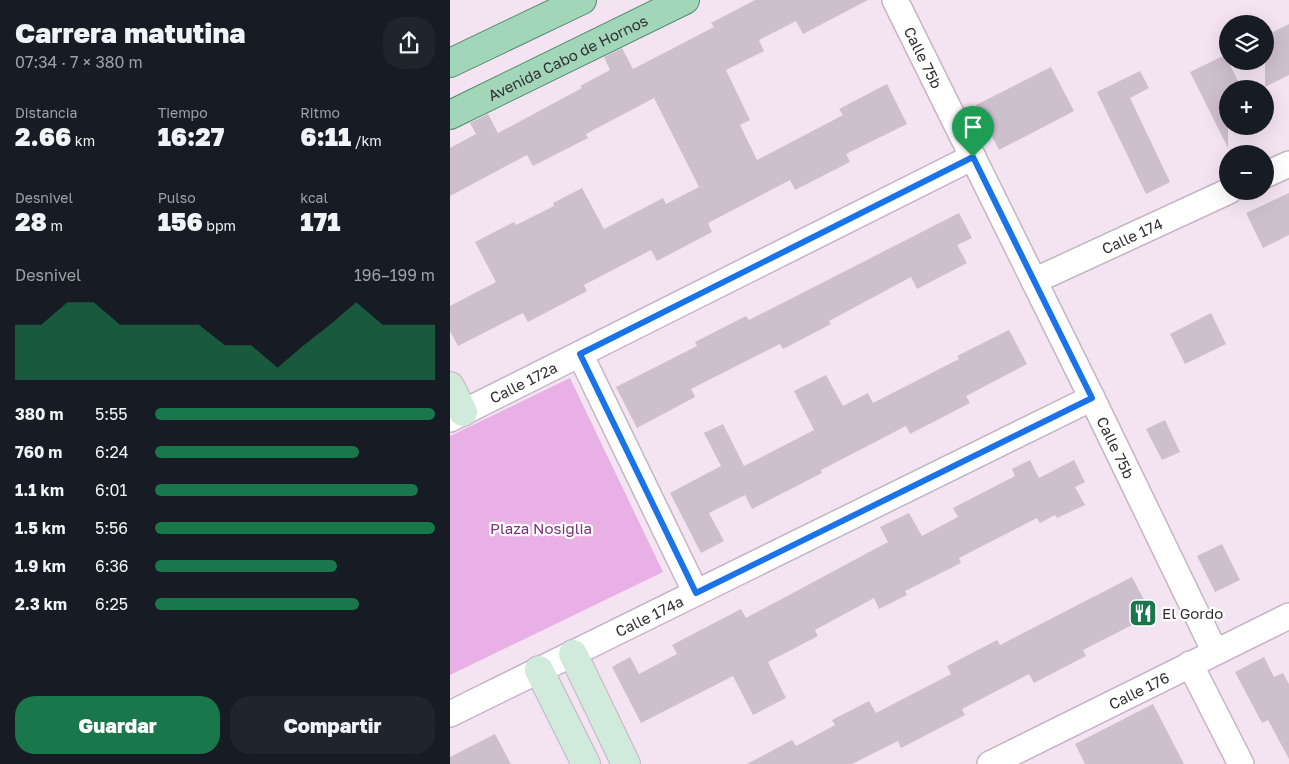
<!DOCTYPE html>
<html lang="es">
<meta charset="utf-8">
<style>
:root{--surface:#171b24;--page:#20242c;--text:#f1f3f6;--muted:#9ea1a6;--accent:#1a764b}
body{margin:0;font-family:"Golos Text",sans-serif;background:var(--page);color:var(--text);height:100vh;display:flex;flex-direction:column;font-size:19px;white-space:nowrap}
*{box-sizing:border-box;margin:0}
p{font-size:16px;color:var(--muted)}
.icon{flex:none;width:28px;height:28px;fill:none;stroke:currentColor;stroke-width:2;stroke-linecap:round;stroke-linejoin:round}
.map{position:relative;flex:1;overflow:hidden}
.drawer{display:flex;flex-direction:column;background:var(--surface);width:450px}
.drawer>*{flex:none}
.tools{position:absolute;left:769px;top:15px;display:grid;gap:10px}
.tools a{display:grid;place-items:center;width:55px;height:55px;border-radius:50%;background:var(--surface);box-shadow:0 5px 20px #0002;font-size:25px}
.pin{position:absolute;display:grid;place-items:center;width:42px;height:42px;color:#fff;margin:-51px -21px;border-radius:50% 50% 50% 0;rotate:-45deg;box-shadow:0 0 5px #0007}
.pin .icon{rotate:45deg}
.round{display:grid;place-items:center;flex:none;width:52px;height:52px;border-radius:20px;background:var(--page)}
.overview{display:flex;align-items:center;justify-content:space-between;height:85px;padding:0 15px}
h1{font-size:28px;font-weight:800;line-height:38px}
.metrics{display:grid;grid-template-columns:repeat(3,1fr);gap:8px;height:85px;padding:5px 15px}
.metrics div{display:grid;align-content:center}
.metrics b{font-size:25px;font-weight:800}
.metrics small{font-size:14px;font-weight:400}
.metrics p{font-size:14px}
.chart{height:140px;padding:10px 15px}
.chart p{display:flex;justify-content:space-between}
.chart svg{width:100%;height:90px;margin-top:5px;fill:var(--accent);opacity:.7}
.button{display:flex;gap:10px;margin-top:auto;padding:10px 15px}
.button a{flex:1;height:58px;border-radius:20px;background:var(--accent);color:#fff;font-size:20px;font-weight:800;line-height:58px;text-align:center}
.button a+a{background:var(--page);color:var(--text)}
ul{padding:0 15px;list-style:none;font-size:16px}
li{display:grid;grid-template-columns:80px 60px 1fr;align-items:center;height:38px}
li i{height:12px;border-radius:6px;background:var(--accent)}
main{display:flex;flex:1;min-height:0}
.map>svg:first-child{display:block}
</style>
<main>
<section class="drawer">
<div class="overview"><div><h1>Carrera matutina</h1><p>07:34 · 7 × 380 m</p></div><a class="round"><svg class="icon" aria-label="share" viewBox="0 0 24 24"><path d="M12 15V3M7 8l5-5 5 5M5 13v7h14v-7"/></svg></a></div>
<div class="metrics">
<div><p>Distancia</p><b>2.66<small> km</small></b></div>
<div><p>Tiempo</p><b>16:27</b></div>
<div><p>Ritmo</p><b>6:11<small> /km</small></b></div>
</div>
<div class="metrics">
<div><p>Desnivel</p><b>28<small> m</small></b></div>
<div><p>Pulso</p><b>156<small> bpm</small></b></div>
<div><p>kcal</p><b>171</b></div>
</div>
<div class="chart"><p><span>Desnivel</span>196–199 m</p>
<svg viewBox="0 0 160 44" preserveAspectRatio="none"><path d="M0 44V17L10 17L20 6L30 6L40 17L50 17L60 17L70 17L80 27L90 27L100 38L110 27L120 17L130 6L140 17L150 17L160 17V44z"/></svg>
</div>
<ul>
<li><b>380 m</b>5:55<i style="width:100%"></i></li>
<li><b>760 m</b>6:24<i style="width:73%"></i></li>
<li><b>1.1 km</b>6:01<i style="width:94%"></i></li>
<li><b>1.5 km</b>5:56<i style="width:100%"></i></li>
<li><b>1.9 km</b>6:36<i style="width:65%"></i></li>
<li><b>2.3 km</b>6:25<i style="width:73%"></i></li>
</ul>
<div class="button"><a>Guardar</a><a>Compartir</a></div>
</section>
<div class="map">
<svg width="839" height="764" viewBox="0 0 839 764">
<rect width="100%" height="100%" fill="#f4e4f2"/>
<polygon fill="#e9b0e6" points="120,378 213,572 0,675 0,436"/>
<g fill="#cebfcd">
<polygon points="305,0 418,0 353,34 346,21 309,40 314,51 276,70 300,120 290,125 307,160 393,115 389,109 437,84 457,124 396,154 400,162 345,190 340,180 258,223 262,232 207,261 201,250 134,285 137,291 78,322 73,313 8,346 0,331 0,306 46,282 25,242 64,222 66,225 104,206 103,203 132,188 154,229 213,198 216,204 249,187 204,98 136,134 138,138 83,166 77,155 0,196 0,148 26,134 20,123 38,114 48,133 132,88 130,86 160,70 154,57 172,48 183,69 264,27 261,23"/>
<polygon points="839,24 839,75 815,87 815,36"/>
<polygon points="775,55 792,89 778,89 778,148 740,72"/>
<polygon points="601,67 624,111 549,150 526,105"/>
<polygon points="690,71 699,88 680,98 720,182 696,194 647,92"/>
<polygon points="839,193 839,235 813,248 796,213"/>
<polygon points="509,213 522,238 507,245 517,263 467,289 461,277 379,321 381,324 333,349 330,344 241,389 245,397 187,428 166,387 247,346 245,342 296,316 299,320"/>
<polygon points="761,313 776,344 735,364 720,334"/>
<polygon points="559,330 577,364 516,396 520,403 460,434 456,426 371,470 372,473 302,509 295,495 259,513 274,541 251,553 220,493 271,466 254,433 273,424 294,466 364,430 344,391 376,375 393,406 418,393 423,403 509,359 507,356"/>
<polygon points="715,420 730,452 712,460 696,429"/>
<polygon points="580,460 589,478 624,460 635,482 625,487 635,505 607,518 605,515 590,523 587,518 509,558 511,563 455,591 457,595 429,609 424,598 365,630 368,636 318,662 336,698 303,715 283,676 191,723 162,667 180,657 189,674 227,654 222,645 291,609 296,618 438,542 430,527 459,513 472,536 508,517 503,508 565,476 562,469"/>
<polygon points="772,544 790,580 765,592 747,556"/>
<polygon points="682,577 702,615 633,650 636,656 584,683 579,674 512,709 515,715 451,748 448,741 402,764 297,764 342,740 346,746 385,725 382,720 419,701 426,713 501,674 497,666 547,640 550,645"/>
<polygon points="814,657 824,677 833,673 839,684 839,759 818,720 812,723 785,672"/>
<polygon points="703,704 734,764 635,764 625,744"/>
<polygon points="45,734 61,764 0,764 0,757"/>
</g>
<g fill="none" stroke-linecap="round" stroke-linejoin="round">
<g stroke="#c4b5c3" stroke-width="28">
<g id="street">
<path id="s1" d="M445 0 642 398 765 652"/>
<polyline points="815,175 839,164"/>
<path id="s2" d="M584 281 779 191"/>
<polyline points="130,354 246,593"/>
<path id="s3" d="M0 419 523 157"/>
<polyline points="740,664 791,764"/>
<path id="s4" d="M0 714 642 398"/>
<path id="s5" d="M540 764 839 616"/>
</g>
</g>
<g stroke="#c4b5c3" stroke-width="30">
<g id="secondary">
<polyline points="0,386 13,412"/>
<polyline points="123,654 176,764"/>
<polyline points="89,670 136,764"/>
</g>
</g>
<g stroke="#528a6c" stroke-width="30">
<g id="primary">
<polyline points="0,63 132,0"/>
<path id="s6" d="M0 115 235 0"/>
</g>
</g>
<use href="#street" stroke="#fff" stroke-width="25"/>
<use href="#secondary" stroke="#d0ebdc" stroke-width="28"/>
<use href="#primary" stroke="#a1d6b9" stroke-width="28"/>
</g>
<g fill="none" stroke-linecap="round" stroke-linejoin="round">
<g stroke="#fff" stroke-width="10">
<polygon id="route" points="523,157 642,398 246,593 130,354"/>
</g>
<use href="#route" stroke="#1a73e8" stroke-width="6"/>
</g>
<defs>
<g id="restaurant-square" transform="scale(1.4375)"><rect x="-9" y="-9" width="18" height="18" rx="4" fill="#1a764b" stroke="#fff"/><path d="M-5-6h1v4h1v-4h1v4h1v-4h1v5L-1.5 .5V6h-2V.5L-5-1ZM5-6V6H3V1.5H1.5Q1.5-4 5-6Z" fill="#fff"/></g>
</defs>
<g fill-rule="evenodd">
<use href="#restaurant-square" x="693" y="613"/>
</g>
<g text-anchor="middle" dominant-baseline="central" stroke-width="4.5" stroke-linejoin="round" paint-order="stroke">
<g font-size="15" fill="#332e33" stroke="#fff">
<text stroke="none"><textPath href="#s6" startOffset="131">Avenida Cabo de Hornos</textPath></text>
<text stroke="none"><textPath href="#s1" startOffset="64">Calle 75b</textPath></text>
<text stroke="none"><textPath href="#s2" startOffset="108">Calle 174</textPath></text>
<text stroke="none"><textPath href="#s3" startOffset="82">Calle 172a</textPath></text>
<text stroke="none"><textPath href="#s1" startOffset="499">Calle 75b</textPath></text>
<text stroke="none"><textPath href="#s4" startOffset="222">Calle 174a</textPath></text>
<text stroke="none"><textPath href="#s5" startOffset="166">Calle 176</textPath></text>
</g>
<g font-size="15" fill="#7a3179" stroke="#fff">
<text x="91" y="528">Plaza Nosiglia</text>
</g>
<g font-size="15" fill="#332e33" stroke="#fff" text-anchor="start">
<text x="712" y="613">El Gordo</text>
</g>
</g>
</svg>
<div class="tools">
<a><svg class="icon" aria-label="layers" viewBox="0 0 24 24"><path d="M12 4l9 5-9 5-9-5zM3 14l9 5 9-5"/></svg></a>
<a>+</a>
<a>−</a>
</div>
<div class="pin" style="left:523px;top:157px;background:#1e9e55"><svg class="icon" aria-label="arrive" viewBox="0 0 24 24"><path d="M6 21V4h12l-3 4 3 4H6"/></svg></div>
</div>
</main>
